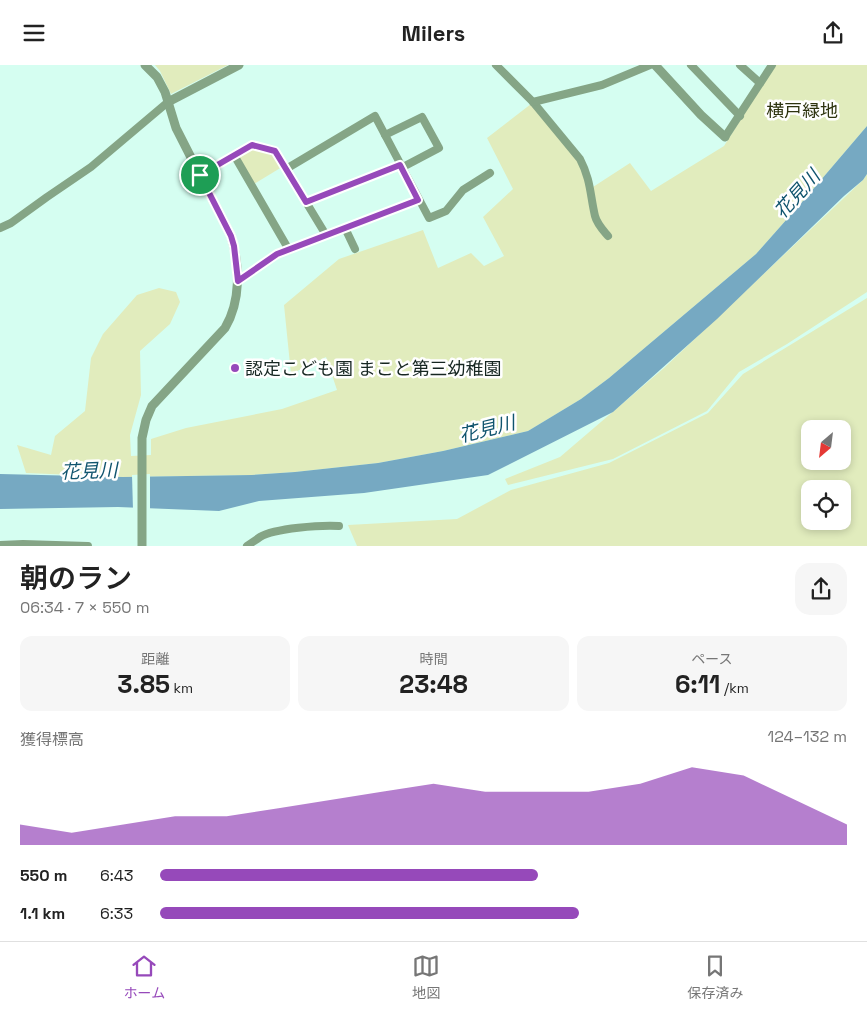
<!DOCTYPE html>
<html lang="ja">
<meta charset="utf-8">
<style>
:root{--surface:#fff;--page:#f6f6f6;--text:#222;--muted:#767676;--line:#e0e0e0;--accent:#9649ba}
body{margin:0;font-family:"Space Grotesk","Noto Sans JP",sans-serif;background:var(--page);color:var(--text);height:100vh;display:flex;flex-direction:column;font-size:19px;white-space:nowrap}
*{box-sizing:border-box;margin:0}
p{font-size:16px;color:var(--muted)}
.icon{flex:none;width:28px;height:28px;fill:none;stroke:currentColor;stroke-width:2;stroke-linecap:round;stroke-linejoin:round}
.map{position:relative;height:481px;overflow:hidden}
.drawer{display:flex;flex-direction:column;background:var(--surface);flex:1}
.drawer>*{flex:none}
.needle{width:32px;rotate:208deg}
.fabs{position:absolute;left:801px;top:355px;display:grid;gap:10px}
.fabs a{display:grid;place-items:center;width:50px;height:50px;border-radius:10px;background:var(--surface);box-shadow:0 2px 8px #0003;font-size:25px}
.pin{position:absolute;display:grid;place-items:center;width:42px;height:42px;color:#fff;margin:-21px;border:2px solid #fff;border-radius:50%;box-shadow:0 1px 5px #0007}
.round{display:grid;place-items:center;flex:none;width:52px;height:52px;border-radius:15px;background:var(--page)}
.head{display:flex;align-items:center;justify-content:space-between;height:85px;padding:0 20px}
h1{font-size:28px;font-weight:600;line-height:38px}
.figures{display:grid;grid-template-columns:repeat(3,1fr);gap:8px;height:85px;padding:5px 20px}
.figures div{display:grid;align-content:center;border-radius:12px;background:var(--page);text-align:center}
.figures b{font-size:25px;font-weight:600}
.figures small{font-size:14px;font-weight:400}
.figures p{font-size:14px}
.chart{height:140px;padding:10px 20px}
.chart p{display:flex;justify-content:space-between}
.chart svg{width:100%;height:90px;margin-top:5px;fill:var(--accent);opacity:.7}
ul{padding:0 20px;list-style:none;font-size:16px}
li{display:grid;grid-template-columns:80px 60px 1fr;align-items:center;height:38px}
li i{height:12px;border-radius:6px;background:var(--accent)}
header{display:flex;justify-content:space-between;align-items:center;height:65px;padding:0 20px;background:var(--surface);font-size:22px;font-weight:600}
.tabs{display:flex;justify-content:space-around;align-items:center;height:70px;border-top:1px solid var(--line);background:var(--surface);font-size:14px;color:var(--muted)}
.tabs a{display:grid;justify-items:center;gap:2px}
.tabs .active{color:var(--accent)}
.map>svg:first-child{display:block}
</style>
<header><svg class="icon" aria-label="menu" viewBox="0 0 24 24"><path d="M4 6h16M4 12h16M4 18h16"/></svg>Milers<svg class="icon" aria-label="share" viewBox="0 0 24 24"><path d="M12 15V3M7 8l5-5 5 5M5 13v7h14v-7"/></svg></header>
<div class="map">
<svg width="867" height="481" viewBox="0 0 867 481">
<rect width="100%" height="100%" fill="#d5fef1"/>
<g fill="#e1ecbd" fill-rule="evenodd">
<polygon points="155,0 228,0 171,29 160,6"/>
<polygon points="775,0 867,0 867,61 803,136 756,189 609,313 581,334 528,366 443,386 378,398 295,407 252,410 123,412 26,408 17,380 51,390 55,371 85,346 91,293 103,269 137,230 159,223 176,227 180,237 170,259 140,286 141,330 130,370 131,391 151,390 151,374 186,363 282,344 337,325 326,292 291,309 284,240 339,194 423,165 438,203 471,188 484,201 504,191 483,152 513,124 487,73 531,39 572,83 593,122 630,98 651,126 724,81"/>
<polygon points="250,83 273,88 282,102 254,119 239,94 240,89"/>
<polygon points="867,109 867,227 787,279 739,307 707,346 613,394 508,420 505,414 560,392 664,303 863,115"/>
<path d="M867 233V481H357L348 460 457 454 511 425 609 398 708 348 743 309ZM810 364H842V396H810ZM810 424H842V456H810Z"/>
</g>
<polygon fill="#76a9c2" points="867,61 867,109 863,115 844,131 717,254 613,347 488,410 364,428 259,436 219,446 118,442 0,444 0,409 123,412 252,410 295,407 378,398 443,386 528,366 581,334 609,313 756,189 803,136"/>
<polygon fill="#d5fef1" points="150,409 150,446 133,445 132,410"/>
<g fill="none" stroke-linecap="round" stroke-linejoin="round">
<g stroke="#85a586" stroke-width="8">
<path d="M496 0 533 37 580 94C591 115 590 130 595 151 597 159 603 165 608 171"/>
<polyline points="691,0 740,51"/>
<polyline points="740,0 760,18"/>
<polyline points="533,37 602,20 650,0"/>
<polyline points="385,70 422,52 439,83 401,103"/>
<polyline points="725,72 772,0"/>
<polyline points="234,90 289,185"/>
<polyline points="286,104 375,51 429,153 446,146 463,125 490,108"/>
<polyline points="201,110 252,80 275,86 326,170"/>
<polyline points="306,137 400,100"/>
<polyline points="0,163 11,158 47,132 91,102 168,37"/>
<polyline points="345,163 355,184"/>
<polyline points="238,216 277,189 418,135"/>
<polyline points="0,480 23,479 88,481"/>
<path d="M247 481C251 478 256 475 260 472 275 463 321 460 339 461"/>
</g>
<g stroke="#85a586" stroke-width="9">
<polyline points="655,0 701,50 725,72"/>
<polyline points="168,37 239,0"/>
<path d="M142 481V373L146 355 152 341 225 263C241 236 240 201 231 171L176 63 165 27 157 12 145 0"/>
</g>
</g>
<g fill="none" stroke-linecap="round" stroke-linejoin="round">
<g stroke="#fff" stroke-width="10">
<polygon id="route" points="252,80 275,86 306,137 400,100 418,135 277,189 238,216 234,181 231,171 200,110"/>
</g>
<use href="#route" stroke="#9649ba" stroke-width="6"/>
</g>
<circle fill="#9649ba" stroke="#fff" stroke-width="2" cx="235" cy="303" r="5"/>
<g text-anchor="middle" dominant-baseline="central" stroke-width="5" stroke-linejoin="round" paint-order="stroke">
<g font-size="18" fill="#2e340f" stroke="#fff">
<text x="802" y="45">横戸緑地</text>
</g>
<g font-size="18" fill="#162621" stroke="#fff" text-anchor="start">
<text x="245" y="303">認定こども園 まこと第三幼稚園</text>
</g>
<g font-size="19" font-style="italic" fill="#10546e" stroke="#fff">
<text transform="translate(797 129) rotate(-48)">花見川</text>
<text transform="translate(487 364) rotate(-14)">花見川</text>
<text transform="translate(89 406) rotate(-2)">花見川</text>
</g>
</g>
</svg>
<div class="fabs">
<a><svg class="needle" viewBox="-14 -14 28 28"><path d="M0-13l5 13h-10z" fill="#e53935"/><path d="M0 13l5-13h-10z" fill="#767676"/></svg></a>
<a><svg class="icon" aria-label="locate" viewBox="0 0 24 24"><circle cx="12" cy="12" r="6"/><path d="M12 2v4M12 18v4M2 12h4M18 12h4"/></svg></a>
</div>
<div class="pin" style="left:200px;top:110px;background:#1e9e55"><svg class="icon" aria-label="arrive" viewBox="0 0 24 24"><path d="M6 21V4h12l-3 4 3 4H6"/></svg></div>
</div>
<section class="drawer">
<div class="head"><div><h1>朝のラン</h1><p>06:34 · 7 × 550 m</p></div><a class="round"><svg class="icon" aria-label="share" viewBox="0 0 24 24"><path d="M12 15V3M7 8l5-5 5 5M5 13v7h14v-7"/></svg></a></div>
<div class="figures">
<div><p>距離</p><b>3.85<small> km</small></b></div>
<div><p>時間</p><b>23:48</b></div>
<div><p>ペース</p><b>6:11<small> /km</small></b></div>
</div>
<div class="chart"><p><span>獲得標高</span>124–132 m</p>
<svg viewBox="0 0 160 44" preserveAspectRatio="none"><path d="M0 44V34L10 38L20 34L30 30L40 30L50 26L60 22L70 18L80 14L90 18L100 18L110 18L120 14L130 6L140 10L150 22L160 34V44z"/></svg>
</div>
<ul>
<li><b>550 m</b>6:43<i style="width:55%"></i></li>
<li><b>1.1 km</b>6:33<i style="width:61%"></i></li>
</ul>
</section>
<nav class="tabs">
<a class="active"><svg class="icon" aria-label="home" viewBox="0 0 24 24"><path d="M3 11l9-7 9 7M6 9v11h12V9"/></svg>ホーム</a>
<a><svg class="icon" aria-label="map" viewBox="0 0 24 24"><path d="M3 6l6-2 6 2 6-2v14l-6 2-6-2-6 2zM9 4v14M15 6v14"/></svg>地図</a>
<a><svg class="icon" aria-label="saved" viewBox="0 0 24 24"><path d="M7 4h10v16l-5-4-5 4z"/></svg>保存済み</a>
</nav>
